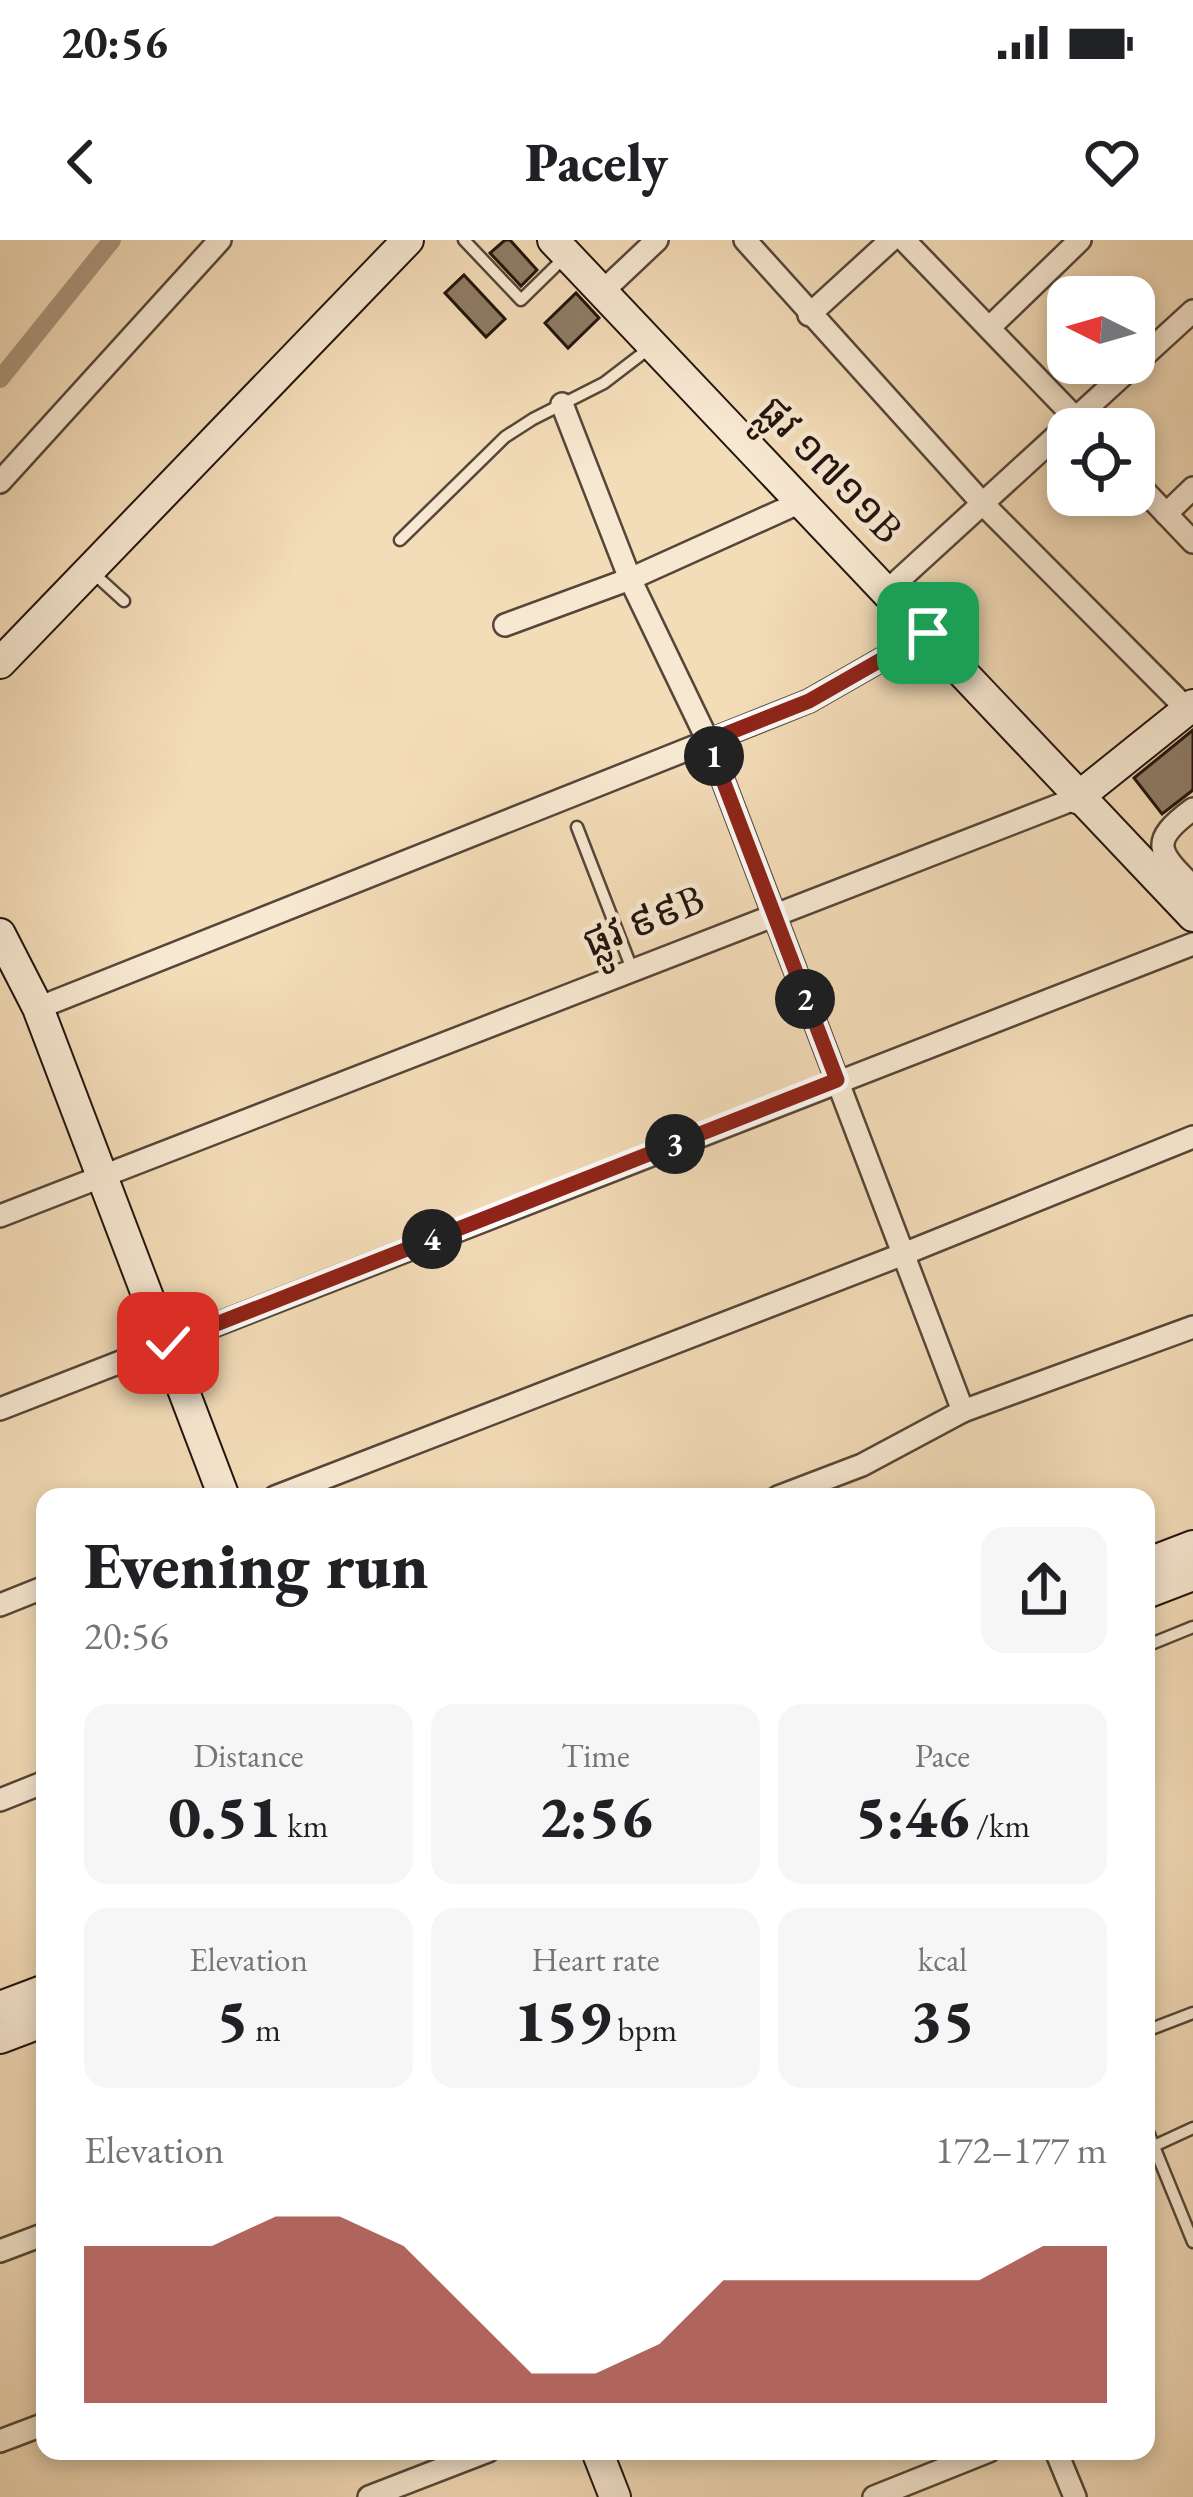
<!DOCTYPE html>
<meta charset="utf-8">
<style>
:root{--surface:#fff;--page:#f6f6f6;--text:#202124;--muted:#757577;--accent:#8f2418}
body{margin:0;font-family:"EB Garamond","Noto Sans Khmer",serif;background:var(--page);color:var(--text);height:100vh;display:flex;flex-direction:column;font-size:45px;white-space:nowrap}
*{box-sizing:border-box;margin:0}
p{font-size:39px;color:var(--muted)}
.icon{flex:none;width:66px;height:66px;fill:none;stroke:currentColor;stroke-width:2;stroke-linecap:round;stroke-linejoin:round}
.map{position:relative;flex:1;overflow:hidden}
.sheet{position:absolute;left:36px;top:1248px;width:1119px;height:972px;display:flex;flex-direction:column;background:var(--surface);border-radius:24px;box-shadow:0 6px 18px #0003}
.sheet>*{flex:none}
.needle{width:78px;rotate:275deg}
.controls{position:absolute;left:1047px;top:36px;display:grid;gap:24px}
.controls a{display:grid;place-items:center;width:108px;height:108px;border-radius:24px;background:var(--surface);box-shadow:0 6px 18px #0003;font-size:60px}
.pin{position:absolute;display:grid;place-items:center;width:102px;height:102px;color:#fff;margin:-51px;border-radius:24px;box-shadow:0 6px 18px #0006}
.km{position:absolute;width:60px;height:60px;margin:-30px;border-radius:50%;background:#222;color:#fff;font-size:33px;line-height:60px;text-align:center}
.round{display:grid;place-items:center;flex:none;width:126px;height:126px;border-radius:24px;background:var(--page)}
.head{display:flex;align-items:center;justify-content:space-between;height:204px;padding:0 48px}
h1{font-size:66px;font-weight:800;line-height:90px}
.figures{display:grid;grid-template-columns:repeat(3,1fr);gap:18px;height:204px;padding:12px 48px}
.figures div{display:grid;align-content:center;border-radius:24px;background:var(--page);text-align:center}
.figures b{font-size:60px;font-weight:800}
.figures small{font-size:33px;font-weight:400}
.figures p{font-size:33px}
.chart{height:336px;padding:24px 48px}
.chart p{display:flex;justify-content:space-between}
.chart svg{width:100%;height:216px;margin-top:12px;fill:var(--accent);opacity:.7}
.status{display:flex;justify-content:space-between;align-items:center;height:84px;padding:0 60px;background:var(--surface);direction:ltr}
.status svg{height:33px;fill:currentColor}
header{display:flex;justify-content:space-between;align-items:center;height:156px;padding:0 48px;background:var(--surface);font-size:54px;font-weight:800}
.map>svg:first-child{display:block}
</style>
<div class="status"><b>20:56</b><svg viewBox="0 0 49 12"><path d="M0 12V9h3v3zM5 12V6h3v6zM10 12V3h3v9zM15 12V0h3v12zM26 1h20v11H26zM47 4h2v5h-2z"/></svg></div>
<header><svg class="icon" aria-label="back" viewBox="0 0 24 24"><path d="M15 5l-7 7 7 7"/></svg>Pacely<svg class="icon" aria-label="heart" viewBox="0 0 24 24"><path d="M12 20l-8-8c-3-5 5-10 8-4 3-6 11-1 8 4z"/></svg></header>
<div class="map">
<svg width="1193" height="2257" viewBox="0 0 1193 2257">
<rect width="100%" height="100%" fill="#f3dcb8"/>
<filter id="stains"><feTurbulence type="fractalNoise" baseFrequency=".00167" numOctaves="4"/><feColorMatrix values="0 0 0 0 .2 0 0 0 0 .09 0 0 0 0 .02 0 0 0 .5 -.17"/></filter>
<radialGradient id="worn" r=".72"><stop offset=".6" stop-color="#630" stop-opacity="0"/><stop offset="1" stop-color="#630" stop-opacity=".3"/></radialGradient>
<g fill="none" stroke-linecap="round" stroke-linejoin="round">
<polyline stroke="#ac987e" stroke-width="18" points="0,139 112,0"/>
</g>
<g fill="#8f7c66" stroke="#22140d" stroke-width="3">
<polygon points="505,0 510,0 537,30 521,46 490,13"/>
<polygon points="464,35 505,79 486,97 445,53"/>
<polygon points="576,53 599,78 568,108 545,83"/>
<polygon points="1193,490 1193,550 1162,574 1134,538"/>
</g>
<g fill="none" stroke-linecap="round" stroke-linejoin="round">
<g stroke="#564638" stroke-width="15">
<g id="lane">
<polyline points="464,0 521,60 567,15"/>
<polyline points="400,300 505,197 533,179 604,143 651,107"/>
<polyline points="91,331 124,361"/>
<polyline points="577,587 632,729"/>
<polyline points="1146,1406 1193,1387"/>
<polyline points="1146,1791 1193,1773"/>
<polyline points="1146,1887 1193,2002"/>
<polyline points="1154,1906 1193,1888"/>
</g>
</g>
<g stroke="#564638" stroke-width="26">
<g id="street">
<polyline points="745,0 983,264 1187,469"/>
<polyline points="904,0 1086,189"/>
<polyline points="603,51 657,0"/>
<polyline points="809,75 891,0"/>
<polyline points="989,88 1080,0"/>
<polyline points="562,164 630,339 708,501 963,1171"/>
<polyline points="1134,240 1193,302"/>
<polyline points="0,242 220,0"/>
<polyline points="1166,274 1193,248"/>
<polyline points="888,350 1193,71"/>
<polyline points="505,385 630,339 803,261"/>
<path d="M1193 569C1148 602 1158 612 1193 647"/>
<polyline points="38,768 809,461 928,393"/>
<polyline points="0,976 1077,558"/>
<polyline points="0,1169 1193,704"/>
<polyline points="275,1257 901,1015 1193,897"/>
<polyline points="778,1257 862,1225 963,1171 1193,1087"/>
<polyline points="0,1365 45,1347"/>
<polyline points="0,1560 45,1542"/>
<polyline points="0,2011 45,1994"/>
<polyline points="0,2201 45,2184"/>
<polyline points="1056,2211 1075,2257"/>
<polyline points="369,2257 488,2211"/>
<polyline points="874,2257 989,2211"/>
</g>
</g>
<g stroke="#22140d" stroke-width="34">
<g id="secondary">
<polyline points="553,0 1193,676"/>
<polyline points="0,423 408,0"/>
<polyline points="1077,558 1193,465"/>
<polyline points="0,694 38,768 224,1257"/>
<polyline points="1146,1324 1193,1306"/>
<polyline points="1146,1353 1193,1335"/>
<polyline points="0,1767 45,1750"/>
<polyline points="0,1798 45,1781"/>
<polyline points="597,2211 615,2257"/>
</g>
</g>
<use href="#lane" stroke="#f7e8d1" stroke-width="10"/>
<use href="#street" stroke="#f7e8d1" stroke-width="21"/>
<use href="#secondary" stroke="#f7e8d1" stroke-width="30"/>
</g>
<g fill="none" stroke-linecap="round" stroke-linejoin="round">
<g stroke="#fff" stroke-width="24">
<polyline id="route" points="168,1103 837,840 708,501 809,461 928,393"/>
</g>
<use href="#route" stroke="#8f2418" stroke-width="15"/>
</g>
<g text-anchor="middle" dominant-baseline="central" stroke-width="9" stroke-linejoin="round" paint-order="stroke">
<g font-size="42" fill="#22140d" stroke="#f7e8d1">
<text transform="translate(831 229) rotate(46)">ផ្លូវ ១៧១១B</text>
<text transform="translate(643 680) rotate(-22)">ផ្លូវ ៩៩B</text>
</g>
</g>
<rect width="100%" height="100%" filter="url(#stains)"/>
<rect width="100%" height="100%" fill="url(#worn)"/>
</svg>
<div class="controls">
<a><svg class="needle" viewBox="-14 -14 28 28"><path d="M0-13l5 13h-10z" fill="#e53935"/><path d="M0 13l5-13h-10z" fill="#757577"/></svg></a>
<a><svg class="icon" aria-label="locate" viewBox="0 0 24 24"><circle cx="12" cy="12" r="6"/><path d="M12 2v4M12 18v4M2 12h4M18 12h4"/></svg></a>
</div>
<div class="pin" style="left:928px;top:393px;background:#1e9e55"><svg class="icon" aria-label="arrive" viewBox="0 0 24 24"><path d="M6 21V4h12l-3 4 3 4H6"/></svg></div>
<div class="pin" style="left:168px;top:1103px;background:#d93025"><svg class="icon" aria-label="check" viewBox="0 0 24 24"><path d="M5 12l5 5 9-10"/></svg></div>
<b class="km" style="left:714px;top:516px">1</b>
<b class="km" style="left:805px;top:759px">2</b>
<b class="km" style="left:675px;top:904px">3</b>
<b class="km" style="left:432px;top:999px">4</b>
<section class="sheet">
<div class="head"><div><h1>Evening run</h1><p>20:56</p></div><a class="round"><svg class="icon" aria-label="share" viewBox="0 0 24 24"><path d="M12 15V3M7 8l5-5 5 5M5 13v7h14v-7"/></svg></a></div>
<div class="figures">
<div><p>Distance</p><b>0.51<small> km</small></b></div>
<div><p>Time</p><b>2:56</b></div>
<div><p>Pace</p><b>5:46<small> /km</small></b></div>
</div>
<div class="figures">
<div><p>Elevation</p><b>5<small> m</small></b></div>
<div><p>Heart rate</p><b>159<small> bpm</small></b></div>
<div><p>kcal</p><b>35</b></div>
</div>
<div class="chart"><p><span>Elevation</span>172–177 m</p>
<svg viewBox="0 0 160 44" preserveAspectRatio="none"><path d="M0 44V12L10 12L20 12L30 6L40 6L50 12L60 25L70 38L80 38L90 32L100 19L110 19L120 19L130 19L140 19L150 12L160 12V44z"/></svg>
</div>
</section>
</div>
